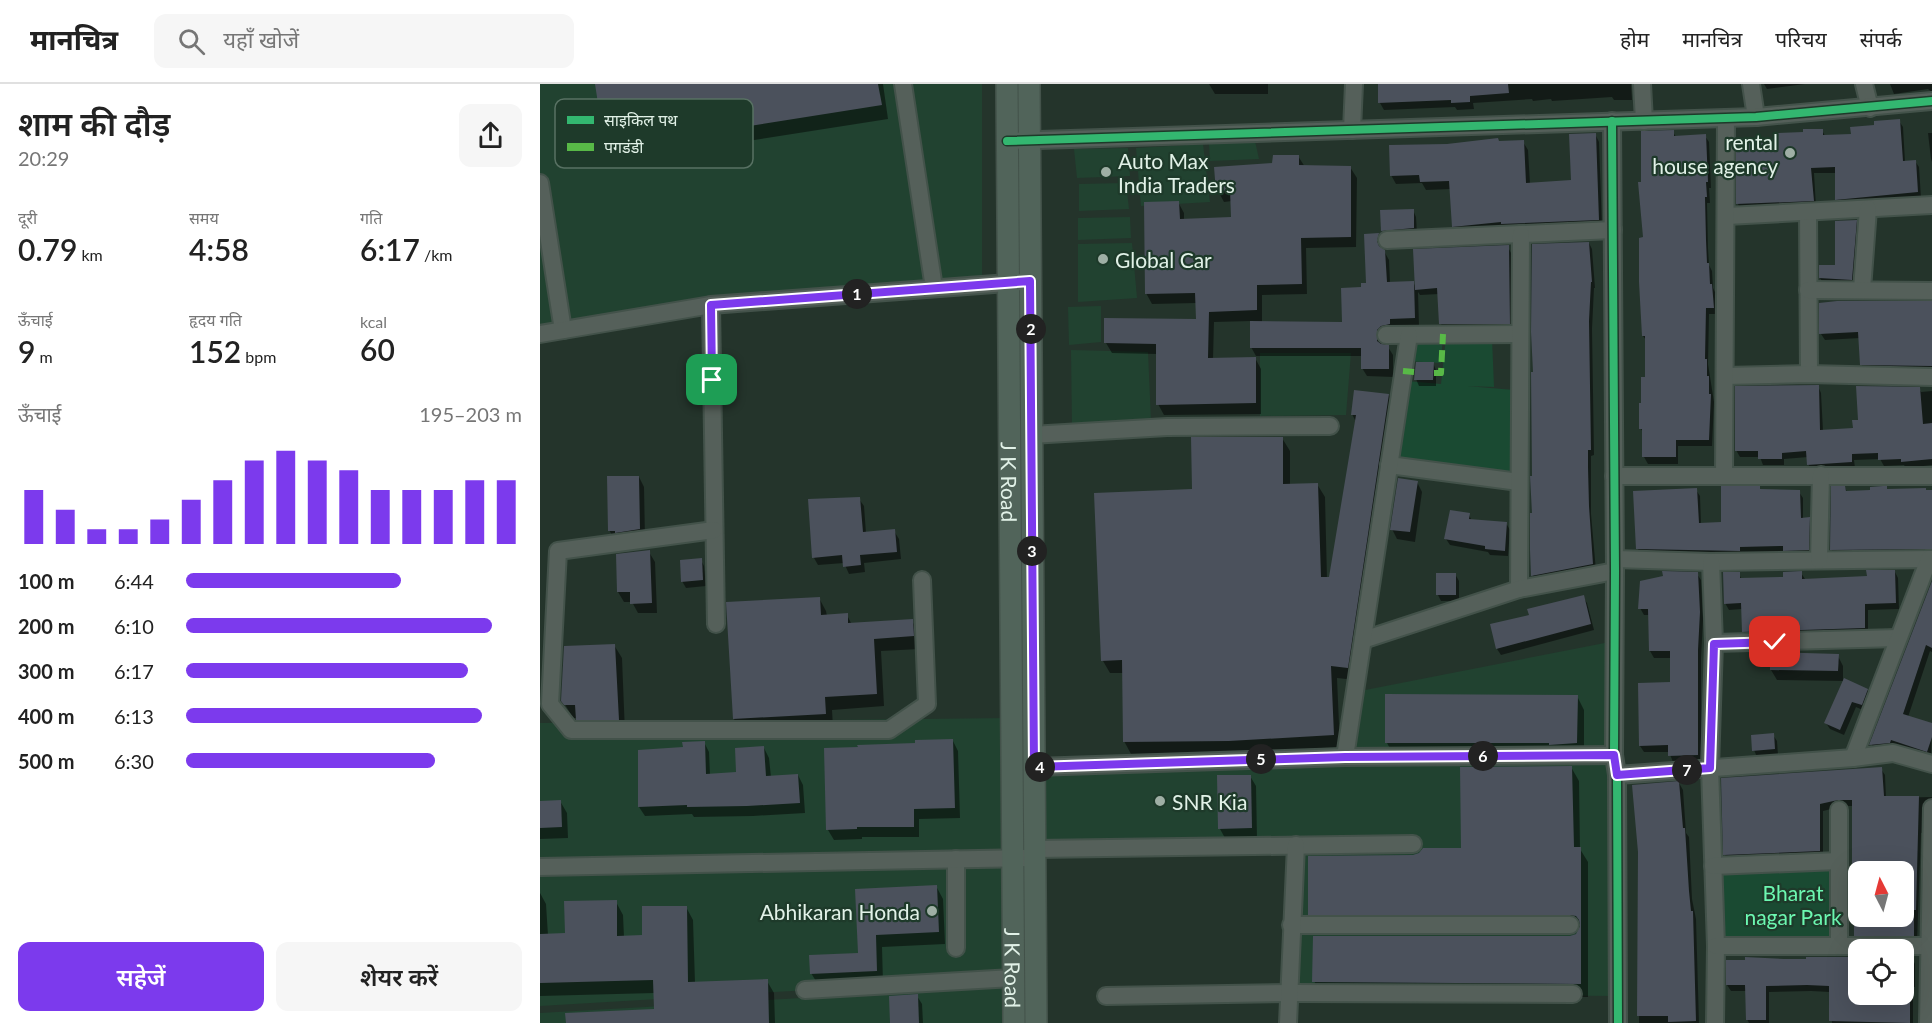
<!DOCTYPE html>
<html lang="hi">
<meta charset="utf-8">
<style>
:root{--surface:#fff;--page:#f6f6f6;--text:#222;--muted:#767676;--line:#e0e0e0;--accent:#7c3aed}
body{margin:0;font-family:Lato,"Noto Sans Devanagari",sans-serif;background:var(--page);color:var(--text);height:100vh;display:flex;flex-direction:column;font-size:22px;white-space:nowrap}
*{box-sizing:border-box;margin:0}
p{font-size:20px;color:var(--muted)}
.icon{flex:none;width:33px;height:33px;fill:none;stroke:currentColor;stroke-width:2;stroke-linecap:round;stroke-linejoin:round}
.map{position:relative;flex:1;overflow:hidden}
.panel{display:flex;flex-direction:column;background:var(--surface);width:540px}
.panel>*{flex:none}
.needle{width:39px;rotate:354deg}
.fabs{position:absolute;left:1308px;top:777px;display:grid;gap:12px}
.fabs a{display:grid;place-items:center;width:66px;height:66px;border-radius:12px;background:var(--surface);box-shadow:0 6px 24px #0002;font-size:30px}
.pin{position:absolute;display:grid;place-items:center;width:51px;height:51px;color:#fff;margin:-26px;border-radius:12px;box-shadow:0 3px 9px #0006}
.km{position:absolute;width:30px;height:30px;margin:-15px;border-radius:50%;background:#222;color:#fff;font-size:16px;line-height:30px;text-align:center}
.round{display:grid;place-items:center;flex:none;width:63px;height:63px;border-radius:12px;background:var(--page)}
.summary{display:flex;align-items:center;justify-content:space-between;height:102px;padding:0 18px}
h1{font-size:33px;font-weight:600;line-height:45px}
.metrics{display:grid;grid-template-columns:repeat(3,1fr);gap:9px;height:102px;padding:6px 18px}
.metrics div{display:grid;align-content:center}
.metrics b{font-size:30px;font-weight:600}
.metrics small{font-size:16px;font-weight:400}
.metrics p{font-size:16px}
.chart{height:168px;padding:12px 18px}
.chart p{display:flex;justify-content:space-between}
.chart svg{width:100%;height:108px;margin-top:6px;stroke:var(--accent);stroke-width:6}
.button{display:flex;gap:12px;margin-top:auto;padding:12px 18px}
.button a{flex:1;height:69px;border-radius:12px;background:var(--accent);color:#fff;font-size:24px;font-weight:600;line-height:69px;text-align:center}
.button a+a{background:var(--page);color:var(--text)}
ul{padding:0 18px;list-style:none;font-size:20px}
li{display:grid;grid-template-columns:96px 72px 1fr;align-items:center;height:45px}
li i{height:15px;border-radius:8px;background:var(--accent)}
header{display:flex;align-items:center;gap:36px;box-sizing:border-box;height:84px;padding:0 30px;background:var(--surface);border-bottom:2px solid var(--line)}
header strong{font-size:28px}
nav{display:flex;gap:33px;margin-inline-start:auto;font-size:21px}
.search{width:420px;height:54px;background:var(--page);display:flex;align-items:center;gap:15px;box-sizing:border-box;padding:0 21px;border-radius:12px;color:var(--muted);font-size:22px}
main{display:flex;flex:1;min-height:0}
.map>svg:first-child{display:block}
</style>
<header>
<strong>मानचित्र</strong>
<div class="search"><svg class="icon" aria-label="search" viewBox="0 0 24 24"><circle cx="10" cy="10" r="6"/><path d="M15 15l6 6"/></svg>यहाँ खोजें</div>
<nav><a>होम</a><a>मानचित्र</a><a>परिचय</a><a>संपर्क</a></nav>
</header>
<main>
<section class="panel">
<div class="summary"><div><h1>शाम की दौड़</h1><p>20:29</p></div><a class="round"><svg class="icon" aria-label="share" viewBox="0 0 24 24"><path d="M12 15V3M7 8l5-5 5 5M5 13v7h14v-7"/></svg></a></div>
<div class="metrics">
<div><p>दूरी</p><b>0.79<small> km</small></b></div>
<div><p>समय</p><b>4:58</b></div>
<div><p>गति</p><b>6:17<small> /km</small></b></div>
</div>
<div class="metrics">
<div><p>ऊँचाई</p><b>9<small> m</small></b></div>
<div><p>हृदय गति</p><b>152<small> bpm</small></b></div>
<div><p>kcal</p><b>60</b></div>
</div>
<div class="chart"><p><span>ऊँचाई</span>195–203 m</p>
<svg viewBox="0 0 160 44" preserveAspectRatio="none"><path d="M5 44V22M15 44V30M25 44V38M35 44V38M45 44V34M55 44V26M65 44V18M75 44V10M85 44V6M95 44V10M105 44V14M115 44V22M125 44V22M135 44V22M145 44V18M155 44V18"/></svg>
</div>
<ul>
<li><b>100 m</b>6:44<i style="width:64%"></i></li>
<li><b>200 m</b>6:10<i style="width:91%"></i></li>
<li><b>300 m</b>6:17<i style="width:84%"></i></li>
<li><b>400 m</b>6:13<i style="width:88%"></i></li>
<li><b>500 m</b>6:30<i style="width:74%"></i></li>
</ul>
<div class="button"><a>सहेजें</a><a>शेयर करें</a></div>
</section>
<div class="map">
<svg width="1392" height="939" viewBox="0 0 1392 939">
<rect width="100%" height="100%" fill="#24342b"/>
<g fill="#214230">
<polygon points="0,0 442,0 442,200 227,217 0,250"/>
<polygon points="715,57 719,75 670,77 669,60"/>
<polygon points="663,60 670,118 601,122 596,64"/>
<polygon points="588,64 590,92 537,94 534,65"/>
<polygon points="586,99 589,125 539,127 539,100"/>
<polygon points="590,133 591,154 538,156 538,134"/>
<polygon points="592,159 597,214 538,218 538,160"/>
<polygon points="561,222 561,258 529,261 528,223"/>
<polygon points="531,266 608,268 611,337 532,342"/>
<polygon points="720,269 811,269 806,331 720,332"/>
<polygon points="1075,557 1078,912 750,909 756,766 495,773 494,683 805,673 815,608"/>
<polygon points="471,634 462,780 473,894 0,922 0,639"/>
<polygon points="473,902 474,939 0,939 0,929"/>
</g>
<g fill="#1a4a32">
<polygon points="903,250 901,279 865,277 869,251"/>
<polygon points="906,253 952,254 954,303 927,302 974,306 975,393 853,379 866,297 901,300"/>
<polygon points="1293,783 1293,856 1180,856 1178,788"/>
</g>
<g fill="#0007" fill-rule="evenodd">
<polygon points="56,0 343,0 348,35 74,78 66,65"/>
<polygon points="669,0 728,0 728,10 675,10"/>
<polygon points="839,0 1091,0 1092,16 1074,16 1072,13 1012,17 1011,15 993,17 992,15 933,19 934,25 917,26 915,23 844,26 840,19"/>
<polygon points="1224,0 1265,0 1227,5"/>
<polygon points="1350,0 1392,0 1392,8 1388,5 1354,10"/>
<polygon points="1359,37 1363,43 1365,78 1375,77 1379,83 1381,114 1300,122 1296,115 1296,89 1274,89 1276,123 1201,126 1198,120 1239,56 1282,46 1285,52 1312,51 1336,42"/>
<polygon points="1133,48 1136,53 1165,52 1169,58 1171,104 1169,104 1170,119 1167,119 1168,164 1169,181 1172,187 1173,204 1175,208 1176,230 1169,230 1168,280 1174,318 1172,362 1138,362 1138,380 1108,380 1104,373 1104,350 1101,345 1106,294 1106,256 1103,252 1105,155 1103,99"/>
<polygon points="1388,49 1392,49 1392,78 1391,75"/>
<polygon points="1055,50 1059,58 1062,144 918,150 913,142 911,105 886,106 882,99 856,100 851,91 960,59 983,58 988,66 990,100 1032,97"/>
<polygon points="758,72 765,83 810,83 817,94 816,163 766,164 767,210 722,211 722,239 803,239 828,200 838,151 843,159 841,165 844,167 849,176 850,199 873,198 877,205 968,163 971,169 973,246 905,246 901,240 899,210 880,211 878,208 879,242 854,243 840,255 841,262 848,263 853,271 853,293 827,292 822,284 823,272 716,272 711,263 712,237 674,238 673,275 715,274 721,285 721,330 624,331 618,320 617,270 572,269 566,259 658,237 657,219 612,220 606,209 638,118 644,129 644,136 693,134 692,117 684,118 678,107 734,81"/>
<polygon points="873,126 876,133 877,150 846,153 843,147"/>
<polygon points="1316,137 1319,143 1315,202 1284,200 1280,194 1296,182"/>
<polygon points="1049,159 1052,165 1055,204 1054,204 1052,245 1054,371 1051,372 1051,430 1056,487 996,498 993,492 994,290"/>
<polygon points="1392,219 1392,290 1325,287 1321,280 1320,254 1285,256 1281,250"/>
<polygon points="893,279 896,286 896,302 879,302 876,295"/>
<polygon points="1278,302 1281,309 1283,347 1314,346 1319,337 1379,305 1381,308 1392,307 1392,381 1366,384 1364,381 1344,382 1340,375 1314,376 1315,384 1272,386 1268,380 1268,373 1244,375 1244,381 1223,381 1220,373 1200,373 1196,366"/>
<polygon points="849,311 856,324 815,596 797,594 800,663 697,669 591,670 584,657 584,589 570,589 563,577 653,406 742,354 750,367 750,402 777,400 785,413 787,495 790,495 816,338 812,330"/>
<polygon points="99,393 104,403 105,455 75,456 69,446"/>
<polygon points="877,398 882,408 875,458 857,455 852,445"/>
<polygon points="1305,404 1307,408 1392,407 1392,471 1295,472 1291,465"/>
<polygon points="1156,406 1160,412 1161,440 1183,440 1221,406 1259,408 1263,414 1263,435 1269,435 1272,441 1272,472 1248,472 1246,468 1101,471 1098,465"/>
<polygon points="319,415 324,422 326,449 354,447 359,455 361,475 324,479 325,488 309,490 304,479 278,481 274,474"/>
<polygon points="929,431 932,437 966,439 970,446 968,472 950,471 948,468 910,461 906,455"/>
<polygon points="109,468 115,478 117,529 98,529 92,518 84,518 78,508"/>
<polygon points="161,476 164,482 166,502 146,504 142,497"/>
<polygon points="1355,488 1358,494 1359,525 1328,526 1328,550 1207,554 1203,547 1202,525 1189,526 1185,519 1199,490 1202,496 1244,494 1261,489 1265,495 1328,494"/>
<polygon points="915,490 919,497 919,517 901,517 898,511 897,491"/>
<polygon points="1157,490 1161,496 1163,536 1161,574 1161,678 1133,678 1129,668 1104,668 1100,662 1131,600 1131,574 1114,574 1110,567 1110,531 1104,531 1100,524"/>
<polygon points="1392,501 1392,568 1390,567 1368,633 1392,641 1391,674 1336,668 1332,661"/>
<polygon points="1043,513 1047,519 1054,546 961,571 957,565 991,532"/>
<polygon points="279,514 286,527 287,532 307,531 312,541 372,537 379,549 380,565 341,567 344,622 292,626 293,643 201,647 194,635"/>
<polygon points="74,561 82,574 85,649 45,649 38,634 33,634 23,617"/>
<polygon points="1298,572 1303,582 1303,596 1327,606 1331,612 1325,627 1316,623 1304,651 1290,645 1286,639 1304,597 1237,596 1231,586"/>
<polygon points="1037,612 1044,626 1044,673 854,672 847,659"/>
<polygon points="1233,651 1237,657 1238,671 1217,673 1214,666"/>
<polygon points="413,657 418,667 420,734 379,735 379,753 322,753 322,755 294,756 288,746 319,665"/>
<polygon points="164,658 169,668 170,691 197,690 224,664 229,674 231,693 258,691 263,701 265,729 213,732 154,733 152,730 105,732 99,723 144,665"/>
<polygon points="1031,683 1039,697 1040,765 1048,778 1048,913 782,911 774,897 1030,853 1040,848 1039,844 778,844 770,830 873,772 923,765"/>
<path d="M1341 685 1345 691 1346 714 1392 713V722L1384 749H1381L1377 858H1319L1315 851 1312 810H1315L1314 722H1303L1283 727V774L1189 778 1185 771ZM1318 788H1364V832H1318Z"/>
<polygon points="710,692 716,702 717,754 685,754 680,745"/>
<polygon points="1139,699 1143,706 1146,749 1149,753 1152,815 1156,835 1159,939 1099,939 1099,852"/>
<polygon points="20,717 27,729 28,754 0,755 0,718"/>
<polygon points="396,802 403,815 405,860 342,863 343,899 279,902 271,889 319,870 317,806"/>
<polygon points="0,809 6,820 8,851 26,851 76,818 83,831 84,853 104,853 146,823 153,836 155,899 227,897 234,909 235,939 41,939 116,927 115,909 0,912"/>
<polygon points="1364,874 1372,874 1375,880 1375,903 1373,903 1373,939 1292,939 1290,908 1271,907 1229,908 1229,939 1209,939 1207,935 1207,907 1191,907 1187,901 1188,877 1318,875 1318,910 1364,910"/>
<polygon points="377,912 382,920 383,939 351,939"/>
</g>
<g fill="#4b515c">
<polygon points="55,0 338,0 342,21 65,65"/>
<polygon points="838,0 968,0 969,9 930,12 930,18 911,19 911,16 838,19"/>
<polygon points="1360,35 1363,77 1376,76 1378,108 1295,116 1295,83 1271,84 1274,117 1196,120 1196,54 1238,55 1238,49 1263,48 1263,45 1283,45 1283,51 1311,50 1310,43 1334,41 1334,37"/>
<polygon points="1134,46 1134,52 1166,50 1168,98 1166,98 1167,113 1165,113 1166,156 1167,179 1169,179 1170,200 1172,200 1174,224 1166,224 1165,275 1167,275 1167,292 1169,292 1169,310 1171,310 1169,356 1136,356 1136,373 1102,373 1102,345 1099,345 1099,319 1101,319 1101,293 1105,293 1105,252 1102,252 1099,198 1099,154 1103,153 1098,98 1101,98 1101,47"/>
<polygon points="1056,49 1059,136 961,140 961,138 912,143 909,97 880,98 879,91 850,92 849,61 907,60 958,54 959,57 984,56 986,99 1031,96 1029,50"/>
<polygon points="733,71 759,71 759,81 811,82 811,153 761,154 762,200 717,201 717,226 669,228 668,274 716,273 716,319 616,321 616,260 564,259 564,234 656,235 655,209 605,210 604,118 639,117 640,135 691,133 690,106 676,108 674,83 732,79"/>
<polygon points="874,125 874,144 841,147 840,126"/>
<polygon points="1317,136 1312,196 1279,194 1279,181 1295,181 1295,137"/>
<polygon points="839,149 837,157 839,162 845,166 847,198 874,197 875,234 850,235 850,240 841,242 837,246 837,257 841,260 849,261 849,285 821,285 821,264 710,264 710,237 802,238 801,204 821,203 821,199 826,199 824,150"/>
<polygon points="1049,158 1052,198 1051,198 1049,237 1051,366 1048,366 1048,383 1049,422 1053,480 991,492 990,466 990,429 992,429 990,392 992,392 991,288 993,288 991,248 992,160"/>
<polygon points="969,161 970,240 899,240 897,204 875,206 873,165"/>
<polygon points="1297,217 1392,217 1392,282 1320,281 1318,248 1279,250 1279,219"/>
<polygon points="876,278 894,278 893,296 874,296"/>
<polygon points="1279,301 1280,346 1313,344 1312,336 1318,336 1316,302 1380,303 1383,340 1392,339 1392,375 1361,378 1361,375 1338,376 1338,369 1312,370 1312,378 1267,381 1266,367 1242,369 1242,375 1218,375 1218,367 1195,367 1195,302"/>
<polygon points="814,306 849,310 808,584 791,582 794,651 689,657 583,658 582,576 561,577 554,409 652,405 651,353 743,353 743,400 778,399 781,493 789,493 816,331 811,331"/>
<polygon points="67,392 99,392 100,445 75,449 75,447 68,447"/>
<polygon points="858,394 878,397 870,448 850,446"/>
<polygon points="1181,402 1220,402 1220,405 1260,406 1261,434 1270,433 1269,466 1243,467 1243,462 1200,463 1200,467 1096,465 1093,407 1157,404 1159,439 1181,438"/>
<polygon points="1291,402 1305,402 1306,407 1330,406 1330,403 1343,402 1347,402 1347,405 1386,404 1386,406 1392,406 1392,465 1290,466"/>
<polygon points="320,413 323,448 355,445 357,468 320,471 321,481 303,483 302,471 272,474 268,415"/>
<polygon points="910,426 930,429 929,435 967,438 965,467 945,465 945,462 904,455"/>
<polygon points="110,466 112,519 90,520 90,508 77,508 76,470"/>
<polygon points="162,474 163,496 141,498 140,476"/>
<polygon points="1326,486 1355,486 1356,519 1325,520 1325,544 1202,548 1201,519 1184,520 1183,488 1200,488 1200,494 1243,493 1243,488 1262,487 1262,495 1327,492"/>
<polygon points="1122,487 1158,488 1160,528 1158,566 1158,671 1128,672 1128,661 1099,662 1098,599 1130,598 1130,567 1109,567 1108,525 1098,525 1100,497 1123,492"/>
<rect x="896" y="489" width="20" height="22"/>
<polygon points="1392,497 1392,564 1386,561 1363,630 1392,639 1392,653 1387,668 1351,656 1350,659 1329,661"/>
<polygon points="1044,511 1051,540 956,565 950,540 989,531 987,525"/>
<polygon points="280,513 281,531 308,529 308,539 373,535 374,552 334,555 337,610 285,613 286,630 193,635 186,518"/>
<polygon points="75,560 79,636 36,636 35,621 24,621 21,617 24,562"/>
<polygon points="1230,568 1299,570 1298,587 1230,586"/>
<polygon points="1304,594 1328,605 1322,621 1312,618 1300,646 1284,639"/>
<polygon points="845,610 1038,611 1037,659 1009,661 1009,659 845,659"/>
<polygon points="1234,649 1235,665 1212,667 1211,651"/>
<polygon points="413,655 415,724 374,725 374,743 317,743 317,745 286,746 284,664 318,663 317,661 375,659 375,656"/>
<polygon points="165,657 166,690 196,688 195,664 224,662 226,692 258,690 260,719 207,722 147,723 147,721 98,723 98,666 143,663 142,658"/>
<polygon points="1032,682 1034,763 1041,763 1041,900 772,898 773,852 1030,852 1036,850 1040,842 1039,836 1036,832 1030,831 768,831 768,772 873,771 879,769 883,764 921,764 920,683"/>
<polygon points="1342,683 1344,712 1379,712 1376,826 1364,826 1364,788 1343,788 1343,785 1312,785 1312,716 1298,716 1280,720 1280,767 1183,771 1181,694"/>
<polygon points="677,691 711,691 712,744 678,745"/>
<polygon points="1139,697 1143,744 1145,744 1149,807 1151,827 1153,827 1156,937 1128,938 1128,932 1097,932 1098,768 1092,701"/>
<polygon points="21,716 22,743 0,744 0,717"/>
<polygon points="397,801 399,848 336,851 337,887 270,890 269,871 318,869 315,805"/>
<polygon points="77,816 77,852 102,851 102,822 147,822 148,898 228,895 229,939 26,939 25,929 114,925 113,896 0,899 0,850 25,849 24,817"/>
<rect x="1314" y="832" width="60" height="20"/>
<polygon points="1205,873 1244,875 1266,875 1266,873 1318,873 1318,910 1370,910 1370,939 1289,937 1289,902 1267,901 1226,902 1226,936 1206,936 1205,901 1186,901 1186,876 1205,876"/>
<polygon points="378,910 379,939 350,939 349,912"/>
</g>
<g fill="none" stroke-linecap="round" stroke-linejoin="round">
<g stroke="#43524a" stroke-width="20">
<g id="minor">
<polyline points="363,0 394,204"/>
<polyline points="1102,0 1104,37"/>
<polyline points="1211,0 1216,33"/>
<polyline points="1324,0 1330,24"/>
<polyline points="1072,37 1075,487 1074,671 1077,691 1078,939"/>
<polyline points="812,46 814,0"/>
<polyline points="467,57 1216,33 1392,17"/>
<polyline points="0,99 23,246"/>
<polyline points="1268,128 1269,290"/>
<polyline points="1187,132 1392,121"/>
<polyline points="847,156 1073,146"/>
<polyline points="1322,205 1328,125"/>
<polyline points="1268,206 1392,207"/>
<polyline points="171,221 176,540"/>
<polyline points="0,250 171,221 481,198"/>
<polyline points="846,251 980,250"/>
<polyline points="1185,292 1269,290 1392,293"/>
<polyline points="491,351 627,343 790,342"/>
<polyline points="849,381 979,398"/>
<polyline points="1184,391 1186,34"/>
<polyline points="1074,392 1392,392"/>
<polyline points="174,446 18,467 10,620 31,646 349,646 387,620 382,496"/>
<polyline points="1075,475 1171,478 1392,475"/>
<polyline points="1279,476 1281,391"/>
<polyline points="1171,478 1174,559 1170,684 1176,862 1175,939"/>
<polyline points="979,505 981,150"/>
<polyline points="823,556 979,505 1075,487"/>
<polyline points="1174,559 1358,554"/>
<polyline points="805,673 869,251"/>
<polyline points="1313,674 1389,475"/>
<polyline points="494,683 805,673 1074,671"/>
<polyline points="1077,691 1313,674 1353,669 1392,680"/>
<polyline points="495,765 873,760"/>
<polyline points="416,775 416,864"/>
<polyline points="1173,782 1299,777"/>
<polyline points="0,783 485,774"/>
<polyline points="751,841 1030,841"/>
<polyline points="1176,862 1390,862"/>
<polyline points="1299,862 1299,726"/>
<polyline points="265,906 473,894"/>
<polyline points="566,912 750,909 1033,910"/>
<polyline points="748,939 756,761"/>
<polyline points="1388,939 1392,724"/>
</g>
</g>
<g stroke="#43524a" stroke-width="24">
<g id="major">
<path id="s1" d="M467 0 474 939"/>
<polyline points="489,0 496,939"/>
</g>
</g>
<use href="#minor" stroke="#55605a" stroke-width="16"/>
<use href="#major" stroke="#51645a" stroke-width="21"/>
<g stroke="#58b947" stroke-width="6" stroke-dasharray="12 6" stroke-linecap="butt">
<polyline points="863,287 874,288"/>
<polyline points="894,289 901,289 903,250"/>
</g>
<g stroke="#1e3a2a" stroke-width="11">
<g id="cycleway">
<polyline points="1072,37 1075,487 1074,671 1077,691 1078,939"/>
<polyline points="467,57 1216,33 1392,17"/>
</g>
</g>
<use href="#cycleway" stroke="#33b770" stroke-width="8"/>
</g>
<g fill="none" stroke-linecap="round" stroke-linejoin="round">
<g stroke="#fff" stroke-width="12">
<polyline id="route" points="172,296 171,221 490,197 494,683 805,673 1074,671 1077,691 1170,684 1174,560 1235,558"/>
</g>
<use href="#route" stroke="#7c3aed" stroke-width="8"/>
</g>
<g fill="#9fafa5" stroke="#1e3a2a" stroke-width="2">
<circle cx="1250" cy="69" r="6"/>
<circle cx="566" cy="88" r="6"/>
<circle cx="563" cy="175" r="6"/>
<circle cx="620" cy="717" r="6"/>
<circle cx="392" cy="827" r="6"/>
</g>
<g text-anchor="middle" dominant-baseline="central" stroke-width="4.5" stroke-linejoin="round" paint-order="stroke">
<g font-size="21" fill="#e1f1e7" stroke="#1e3a2a" text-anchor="start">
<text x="1238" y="57" text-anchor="end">rental<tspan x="1238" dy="24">house agency</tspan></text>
<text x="578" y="76">Auto Max<tspan x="578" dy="24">India Traders</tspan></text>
<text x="575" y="175">Global Car</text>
<text x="632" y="717">SNR Kia</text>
<text x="380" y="827" text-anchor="end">Abhikaran Honda</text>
</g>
<g font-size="21" fill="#e1f1e7" stroke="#1e3a2a">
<text stroke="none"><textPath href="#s1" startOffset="398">J K Road</textPath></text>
<text stroke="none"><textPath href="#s1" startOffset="884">J K Road</textPath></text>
</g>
<g font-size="21" fill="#6cf8b1" stroke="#1e3a2a">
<text x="1253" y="808">Bharat<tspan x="1253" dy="24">nagar Park</tspan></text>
</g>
</g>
<rect x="15" y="15" width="198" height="69" rx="9" fill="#1e3a2a" stroke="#587163" stroke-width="1.5"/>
<rect x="27" y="32" width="27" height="8" fill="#33b770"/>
<rect x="27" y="59" width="27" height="8" fill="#58b947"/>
<g font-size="16" fill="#e1f1e7">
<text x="64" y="42">साइकिल पथ</text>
<text x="64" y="69">पगडंडी</text>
</g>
</svg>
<div class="fabs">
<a><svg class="needle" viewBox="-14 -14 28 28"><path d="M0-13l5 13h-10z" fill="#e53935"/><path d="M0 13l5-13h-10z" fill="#767676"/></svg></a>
<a><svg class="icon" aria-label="locate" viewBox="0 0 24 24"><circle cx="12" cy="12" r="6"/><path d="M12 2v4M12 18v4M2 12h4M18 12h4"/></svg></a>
</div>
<div class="pin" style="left:172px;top:296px;background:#1e9e55"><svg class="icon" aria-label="arrive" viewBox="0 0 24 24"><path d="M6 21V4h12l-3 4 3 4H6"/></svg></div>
<div class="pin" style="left:1235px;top:558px;background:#d93025"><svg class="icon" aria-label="check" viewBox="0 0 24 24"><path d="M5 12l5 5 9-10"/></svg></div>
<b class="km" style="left:317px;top:210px">1</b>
<b class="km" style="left:491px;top:245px">2</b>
<b class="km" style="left:492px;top:467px">3</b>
<b class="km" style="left:500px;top:683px">4</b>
<b class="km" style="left:721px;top:675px">5</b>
<b class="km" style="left:943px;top:672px">6</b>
<b class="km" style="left:1147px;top:686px">7</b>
</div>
</main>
